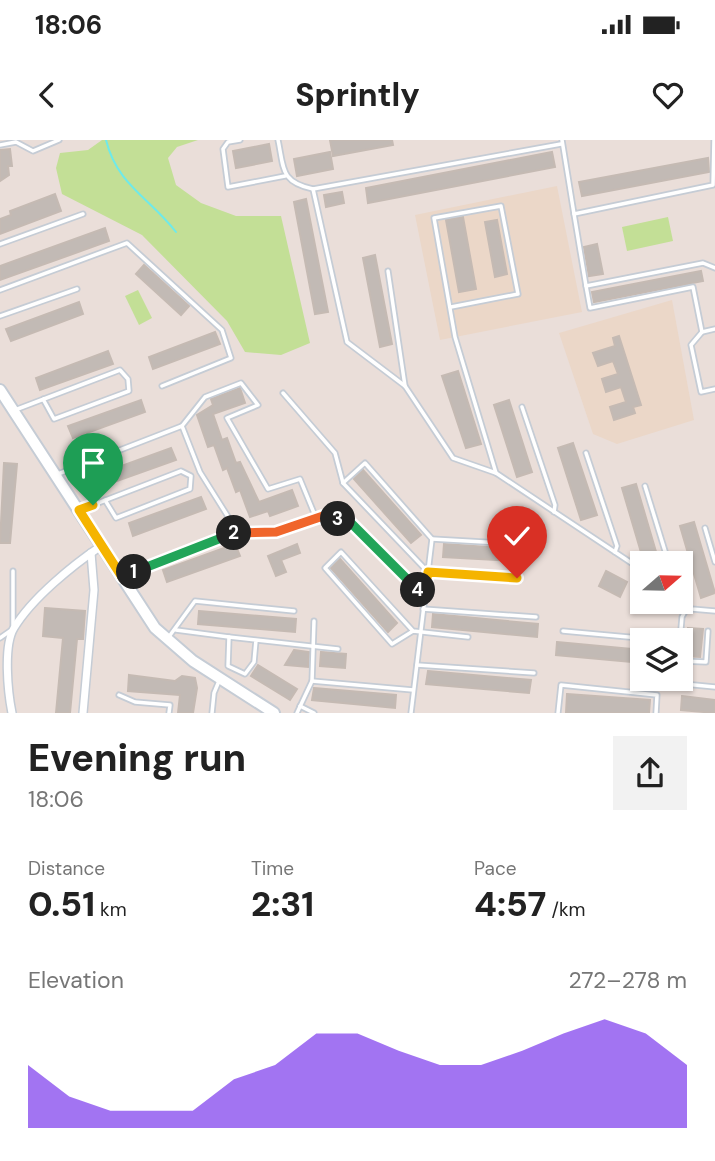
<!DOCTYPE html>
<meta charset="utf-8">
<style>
:root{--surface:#fff;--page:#f2f2f2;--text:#222;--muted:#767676;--accent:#7c3aed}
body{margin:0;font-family:"DM Sans",sans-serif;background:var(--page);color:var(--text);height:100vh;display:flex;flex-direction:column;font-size:26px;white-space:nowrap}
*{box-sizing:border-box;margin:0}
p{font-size:23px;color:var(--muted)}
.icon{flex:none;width:38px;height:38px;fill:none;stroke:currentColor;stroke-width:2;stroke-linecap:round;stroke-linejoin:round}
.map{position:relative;height:573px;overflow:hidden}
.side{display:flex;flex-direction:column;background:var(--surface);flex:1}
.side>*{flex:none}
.needle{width:46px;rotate:70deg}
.controls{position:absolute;left:630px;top:411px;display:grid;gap:14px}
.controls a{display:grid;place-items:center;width:63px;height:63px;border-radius:0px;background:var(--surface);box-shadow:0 2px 5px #0004;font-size:35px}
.pin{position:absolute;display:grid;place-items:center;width:60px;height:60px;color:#fff;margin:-72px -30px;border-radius:50% 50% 50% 0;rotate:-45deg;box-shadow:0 0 7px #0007}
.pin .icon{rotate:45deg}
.km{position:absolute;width:35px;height:35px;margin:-18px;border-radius:50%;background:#222;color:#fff;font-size:19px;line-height:35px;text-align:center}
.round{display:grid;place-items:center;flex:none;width:74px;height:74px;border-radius:0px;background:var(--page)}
.summary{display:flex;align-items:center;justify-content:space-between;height:119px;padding:0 28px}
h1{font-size:38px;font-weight:800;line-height:52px}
.figures{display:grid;grid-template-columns:repeat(3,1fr);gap:10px;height:119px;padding:7px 28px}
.figures div{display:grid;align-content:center}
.figures b{font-size:35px;font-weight:800}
.figures small{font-size:19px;font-weight:400}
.figures p{font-size:19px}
.chart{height:196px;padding:14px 28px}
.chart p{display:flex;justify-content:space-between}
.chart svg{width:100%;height:126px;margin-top:7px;fill:var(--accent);opacity:.7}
.status{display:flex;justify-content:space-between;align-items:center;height:49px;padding:0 35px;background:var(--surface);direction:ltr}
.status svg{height:19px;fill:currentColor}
header{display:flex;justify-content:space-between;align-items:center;height:91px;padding:0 28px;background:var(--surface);font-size:32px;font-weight:800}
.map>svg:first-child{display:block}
</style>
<div class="status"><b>18:06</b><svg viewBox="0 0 49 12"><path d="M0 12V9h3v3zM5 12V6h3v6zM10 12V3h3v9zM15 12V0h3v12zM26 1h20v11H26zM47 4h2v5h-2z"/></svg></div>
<header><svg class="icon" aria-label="back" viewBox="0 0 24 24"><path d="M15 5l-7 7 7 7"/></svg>Sprintly<svg class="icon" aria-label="heart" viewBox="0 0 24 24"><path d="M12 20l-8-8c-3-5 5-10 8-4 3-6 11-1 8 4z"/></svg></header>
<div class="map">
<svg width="715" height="573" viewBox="0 0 715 573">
<rect width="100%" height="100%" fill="#eaded9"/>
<g fill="#ebd7c8">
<polygon points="557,46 582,172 440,200 415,75"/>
<polygon points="672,160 694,280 617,304 593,294 559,193"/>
</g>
<g fill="#c3df96">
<polygon points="102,0 198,0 177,7 168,18 176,45 201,63 236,76 281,76 310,203 281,215 245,212 227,181 142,95 62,54 56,28 60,13 88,10"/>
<polygon points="668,77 673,101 627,111 622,87"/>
<polygon points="138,150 152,178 139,185 125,156"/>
</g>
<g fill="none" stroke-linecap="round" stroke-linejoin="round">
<path stroke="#6eeaea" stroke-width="2" d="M106 0C117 45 150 58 176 92"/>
</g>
<g fill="#c2bab5" stroke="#c5bab3" stroke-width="2">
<polygon points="330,0 392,0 393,5 333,16"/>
<polygon points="269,4 272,21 236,28 233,11"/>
<polygon points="10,9 12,26 8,26 9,35 0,41 0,10"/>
<polygon points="330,12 333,29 297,36 294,19"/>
<polygon points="552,12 555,27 368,63 366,48"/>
<polygon points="708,18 709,32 582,56 579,42"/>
<polygon points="342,52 344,63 326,67 324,55"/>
<polygon points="55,54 61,71 0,94 0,79 11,75 10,71"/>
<polygon points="306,59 328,172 315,174 294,62"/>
<polygon points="463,77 476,149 459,152 446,80"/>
<polygon points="497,80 507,134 495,137 485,82"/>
<polygon points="105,88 109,101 0,140 0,126"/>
<polygon points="597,104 603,134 589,136 584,107"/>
<polygon points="375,115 392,204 380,207 363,118"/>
<polygon points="144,125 189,166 181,175 136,134"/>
<polygon points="701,131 703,141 594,162 592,152"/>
<polygon points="79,162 83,174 11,201 6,189"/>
<polygon points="215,192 220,204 153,229 149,217"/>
<polygon points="619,196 641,265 633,267 635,273 614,280 610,267 626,262 621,247 606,252 602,239 618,234 613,221 598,226 593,213 615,206 613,198"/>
<polygon points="108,211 113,224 40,250 36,238"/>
<polygon points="458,231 481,304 466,308 442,236"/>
<polygon points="240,248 245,263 213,274 222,300 227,298 236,323 240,322 259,362 292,350 298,366 270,376 268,371 250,377 240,350 236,352 227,328 223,330 214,305 208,307 197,275 213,265 211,259"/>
<polygon points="141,260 145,272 73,298 68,286"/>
<polygon points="509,260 532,332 517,337 494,265"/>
<polygon points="573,303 597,375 581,380 558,308"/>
<polygon points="171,308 176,320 103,346 99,334"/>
<polygon points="4,323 17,324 10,403 0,403"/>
<polygon points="363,330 421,395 411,403 354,339"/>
<polygon points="636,344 657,415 643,419 622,348"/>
<polygon points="201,357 206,369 133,396 129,383"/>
<polygon points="694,382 715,453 701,458 680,386"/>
<polygon points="235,404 240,416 167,442 163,430"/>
<polygon points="297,404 300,413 281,420 286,432 276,436 268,416"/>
<polygon points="444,404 532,410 531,422 443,417"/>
<polygon points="340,419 397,483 388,492 331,428"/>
<polygon points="606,431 627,442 620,457 599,446"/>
<polygon points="45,468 85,471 83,499 77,499 70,573 56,573 63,498 43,496"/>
<polygon points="199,471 296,479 295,492 198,484"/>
<polygon points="433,474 538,484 537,497 432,487"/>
<polygon points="688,488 703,489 700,517 686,516"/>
<polygon points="557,502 642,510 642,523 556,515"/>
<polygon points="294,510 309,512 308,527 285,525"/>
<polygon points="321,512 346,514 345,528 320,526"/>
<polygon points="258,525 297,549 290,560 251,536"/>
<polygon points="428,531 531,540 529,553 426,544"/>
<polygon points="129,535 175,541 182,536 195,538 197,548 193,573 178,573 180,555 128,551"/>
<polygon points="314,548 396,555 395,568 312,560"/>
<polygon points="567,554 650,560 649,573 566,573"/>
<polygon points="682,556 715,560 715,573 681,570"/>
</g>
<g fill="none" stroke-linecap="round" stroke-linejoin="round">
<g stroke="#c5ccd5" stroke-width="7">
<g id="lane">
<polyline points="240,0 228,2 223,9 228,47 285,36"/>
<path d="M278 0C284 28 280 42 313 49L561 4"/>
<polyline points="562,0 574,74 713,45 714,0"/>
<polyline points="0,5 16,2 33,11 59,0"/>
<polyline points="313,49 347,202 405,246 453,318 496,333 642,430"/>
<polyline points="574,74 586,146 703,123 715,128"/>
<polyline points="0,104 83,74"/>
<polyline points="388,131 405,246"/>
<polyline points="586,146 590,168 693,147 702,192 691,205 701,252 715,249"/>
<polyline points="0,150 127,103 222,190 231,218 162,246"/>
<polyline points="451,167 518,154 501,66 434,78 455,197 496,333"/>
<polyline points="0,176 77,149"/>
<polyline points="702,192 715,189"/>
<polyline points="283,253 335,313 343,343 428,432 517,438"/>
<polyline points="522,267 555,365 554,372"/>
<polyline points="15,270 120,230 128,239 129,251 54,279 43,259"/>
<polyline points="182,286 205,257 241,243 258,265 227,278 268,349 300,339 316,378"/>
<polyline points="586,313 617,406 615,412"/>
<polyline points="58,334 182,286 200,332 237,391 276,392 323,376 350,382 424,457"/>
<polyline points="343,343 365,323 432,399 411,573"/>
<polyline points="645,346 669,424"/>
<polyline points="80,370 181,331 191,336 190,349 116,378 105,360"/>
<polyline points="705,388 715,422"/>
<polyline points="432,399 536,405"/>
<polyline points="13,431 13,485"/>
<polyline points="124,437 237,392"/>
<polyline points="681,457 692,469 715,471"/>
<polyline points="423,469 536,477"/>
<polyline points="176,490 229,497"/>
<polyline points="413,491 341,412 325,428 392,504 413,491 468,497"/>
<polyline points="563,491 661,500"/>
<polyline points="0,498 10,491"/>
<polyline points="168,498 195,461 294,471"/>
<polyline points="256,500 254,522 245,534 228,526 229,497 338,509"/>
<polyline points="680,500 682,477 688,466"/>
<polyline points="681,521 706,522 708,491"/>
<polyline points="417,525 534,533"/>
<polyline points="675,539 674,543 715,547"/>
<polyline points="312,541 413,550"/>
<polyline points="119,555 135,562 170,565 169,573"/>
<polyline points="300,566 314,573"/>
<polyline points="212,573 214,553 219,541"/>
<polyline points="297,573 312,541 314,481"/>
<polyline points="558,573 561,545 657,555 656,573"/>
</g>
</g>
<g stroke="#c5ccd5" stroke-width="10">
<g id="street">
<path d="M12 573C8 553 3 506 14 488 32 458 73 425 101 406"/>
<polyline points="83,573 94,450 91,413"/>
</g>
</g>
<g stroke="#c5ccd5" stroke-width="14">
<polyline id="secondary" points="0,250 155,488 193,521 274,573"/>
</g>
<use href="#lane" stroke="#fff" stroke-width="3.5"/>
<use href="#street" stroke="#fff" stroke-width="7"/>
<use href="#secondary" stroke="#fff" stroke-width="10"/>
</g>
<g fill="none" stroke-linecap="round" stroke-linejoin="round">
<g stroke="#fff" stroke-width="14">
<polyline id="split-1" points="93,365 79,370 122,437 134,432"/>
</g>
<g stroke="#fff" stroke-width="14">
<polyline id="split-2" points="134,432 234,393"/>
</g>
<g stroke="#fff" stroke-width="14">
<polyline id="split-3" points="234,393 276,392 323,376 338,379"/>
</g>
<g stroke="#fff" stroke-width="14">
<polyline id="split-4" points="338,379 350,382 418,450"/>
</g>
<g stroke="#fff" stroke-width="14">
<polyline id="split-5" points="418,450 424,457 428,432 517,438"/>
</g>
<use href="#split-1" stroke="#f5b400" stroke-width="9"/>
<use href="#split-2" stroke="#22a559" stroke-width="9"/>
<use href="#split-3" stroke="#f0652b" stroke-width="9"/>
<use href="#split-4" stroke="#22a559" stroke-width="9"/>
<use href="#split-5" stroke="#f5b400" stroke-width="9"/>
</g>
</svg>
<div class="controls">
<a><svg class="needle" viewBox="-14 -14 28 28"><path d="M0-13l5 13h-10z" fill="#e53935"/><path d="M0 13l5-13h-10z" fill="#767676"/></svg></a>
<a><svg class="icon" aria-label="layers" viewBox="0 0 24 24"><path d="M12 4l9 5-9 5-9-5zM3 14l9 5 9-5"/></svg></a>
</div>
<div class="pin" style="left:93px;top:365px;background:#1e9e55"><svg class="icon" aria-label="arrive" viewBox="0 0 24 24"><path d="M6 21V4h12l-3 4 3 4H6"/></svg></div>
<div class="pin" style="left:517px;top:438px;background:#d93025"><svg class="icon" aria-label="check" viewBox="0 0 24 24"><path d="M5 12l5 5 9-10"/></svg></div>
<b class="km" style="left:134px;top:432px">1</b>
<b class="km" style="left:234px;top:393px">2</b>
<b class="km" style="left:338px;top:379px">3</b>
<b class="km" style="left:418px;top:450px">4</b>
</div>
<section class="side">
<div class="summary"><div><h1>Evening run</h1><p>18:06</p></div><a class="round"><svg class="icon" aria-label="share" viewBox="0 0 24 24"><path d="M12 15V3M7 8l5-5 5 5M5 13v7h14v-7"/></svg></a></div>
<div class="figures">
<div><p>Distance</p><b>0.51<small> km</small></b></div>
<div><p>Time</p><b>2:31</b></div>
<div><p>Pace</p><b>4:57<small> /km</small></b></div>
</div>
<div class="chart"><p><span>Elevation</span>272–278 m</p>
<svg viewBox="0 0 160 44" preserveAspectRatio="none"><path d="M0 44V22L10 33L20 38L30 38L40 38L50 27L60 22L70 11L80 11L90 17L100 22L110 22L120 17L130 11L140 6L150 11L160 22V44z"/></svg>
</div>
</section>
